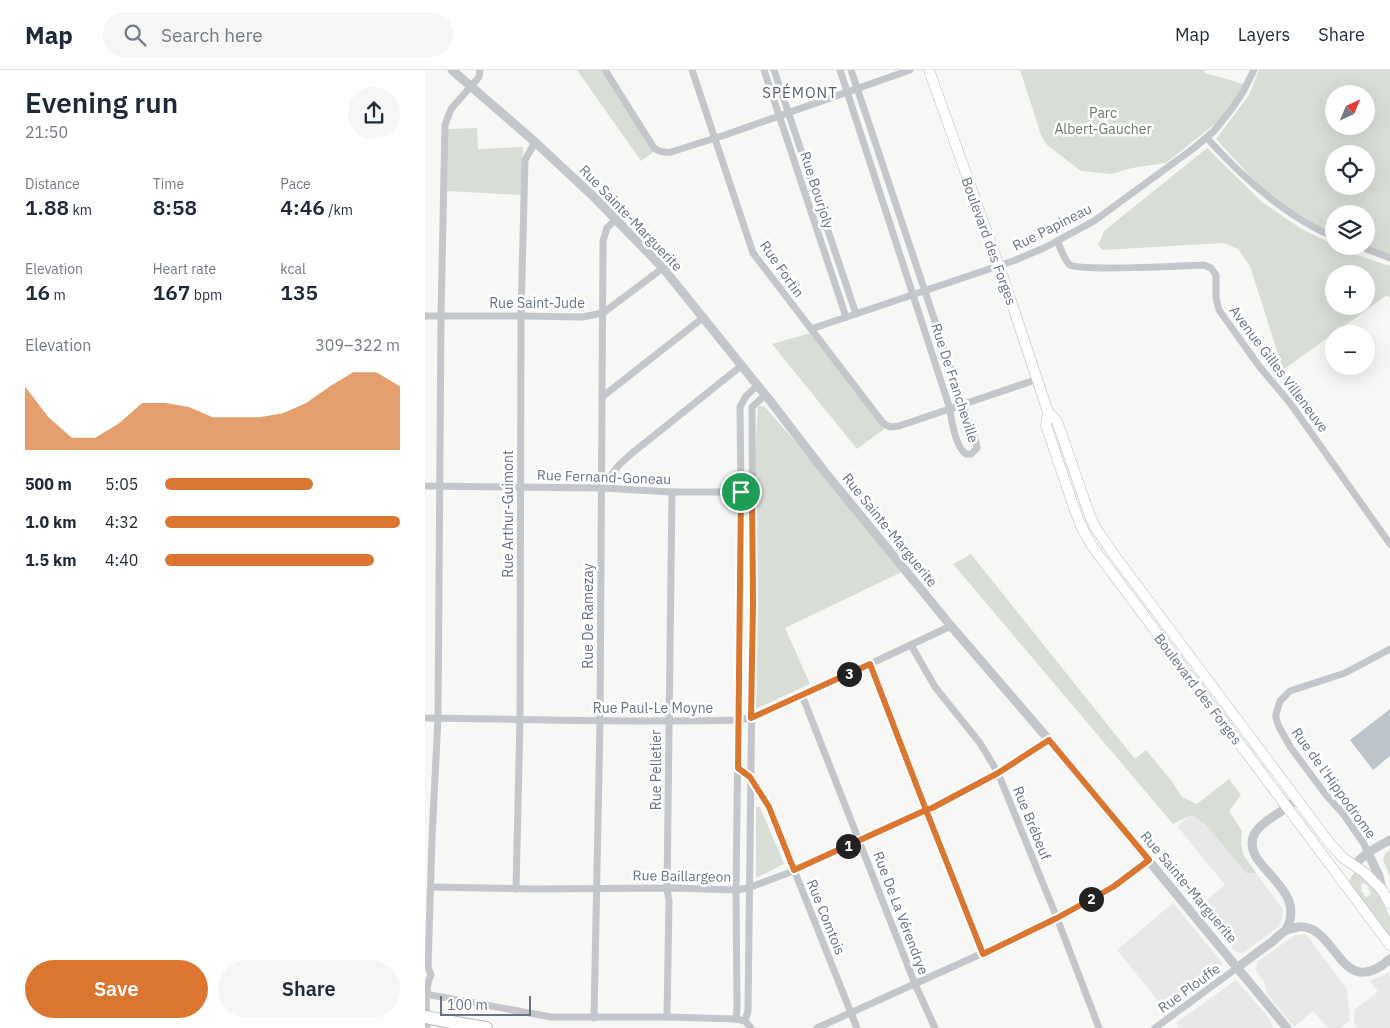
<!DOCTYPE html>
<meta charset="utf-8">
<style>
:root{--surface:#fff;--page:#f6f6f7;--text:#1f2937;--muted:#747a83;--line:#e0e1e3;--accent:#db7631}
body{margin:0;font-family:"IBM Plex Sans",sans-serif;background:var(--page);color:var(--text);height:100vh;display:flex;flex-direction:column;font-size:19px;white-space:nowrap}
*{box-sizing:border-box;margin:0}
p{font-size:16px;color:var(--muted)}
.icon{flex:none;width:28px;height:28px;fill:none;stroke:currentColor;stroke-width:2;stroke-linecap:round;stroke-linejoin:round}
.map{position:relative;flex:1;overflow:hidden}
.details{display:flex;flex-direction:column;background:var(--surface);width:425px}
.details>*{flex:none}
.needle{width:32px;rotate:44deg}
.buttons{position:absolute;left:900px;top:15px;display:grid;gap:10px}
.buttons a{display:grid;place-items:center;width:50px;height:50px;border-radius:50%;background:var(--surface);box-shadow:0 5px 20px #0002;font-size:25px}
.scale{position:absolute;left:15px;bottom:12px;width:91px;box-sizing:border-box;padding-left:5px;border:2px solid #687384;border-top:0;font-size:14px;line-height:18px;white-space:nowrap;color:#687384;-webkit-text-stroke:4px #fff;paint-order:stroke}
.pin{position:absolute;display:grid;place-items:center;width:42px;height:42px;color:#fff;margin:-21px;border:2px solid #fff;border-radius:50%;box-shadow:0 1px 5px #0007}
.km{position:absolute;width:25px;height:25px;margin:-12px;border-radius:50%;background:#222;color:#fff;font-size:14px;line-height:25px;text-align:center}
.round{display:grid;place-items:center;flex:none;width:52px;height:52px;border-radius:26px;background:var(--page)}
.summary{display:flex;align-items:center;justify-content:space-between;height:85px;padding:0 25px}
h1{font-size:28px;font-weight:600;line-height:38px}
.figures{display:grid;grid-template-columns:repeat(3,1fr);gap:8px;height:85px;padding:5px 25px}
.figures div{display:grid;align-content:center}
.figures b{font-size:21px;font-weight:600}
.figures small{font-size:14px;font-weight:400}
.figures p{font-size:14px}
.chart{height:140px;padding:10px 25px}
.chart p{display:flex;justify-content:space-between}
.chart svg{width:100%;height:90px;margin-top:5px;fill:var(--accent);opacity:.7}
.button{display:flex;gap:10px;margin-top:auto;padding:10px 25px}
.button a{flex:1;height:58px;border-radius:30px;background:var(--accent);color:#fff;font-size:20px;font-weight:600;line-height:58px;text-align:center}
.button a+a{background:var(--page);color:var(--text)}
ul{padding:0 25px;list-style:none;font-size:16px}
li{display:grid;grid-template-columns:80px 60px 1fr;align-items:center;height:38px}
li i{height:12px;border-radius:6px;background:var(--accent)}
header{display:flex;align-items:center;gap:30px;box-sizing:border-box;height:70px;padding:0 25px;background:var(--surface);border-bottom:1px solid var(--line)}
header strong{font-size:24px}
nav{display:flex;gap:28px;margin-inline-start:auto;font-size:18px}
.search{width:350px;height:45px;background:var(--page);display:flex;align-items:center;gap:12px;box-sizing:border-box;padding:0 18px;border-radius:28px;color:var(--muted);font-size:19px}
main{display:flex;flex:1;min-height:0}
.map>svg:first-child{display:block}
</style>
<header>
<strong>Map</strong>
<div class="search"><svg class="icon" aria-label="search" viewBox="0 0 24 24"><circle cx="10" cy="10" r="6"/><path d="M15 15l6 6"/></svg>Search here</div>
<nav><a>Map</a><a>Layers</a><a>Share</a></nav>
</header>
<main>
<section class="details">
<div class="summary"><div><h1>Evening run</h1><p>21:50</p></div><a class="round"><svg class="icon" aria-label="share" viewBox="0 0 24 24"><path d="M12 15V3M7 8l5-5 5 5M5 13v7h14v-7"/></svg></a></div>
<div class="figures">
<div><p>Distance</p><b>1.88<small> km</small></b></div>
<div><p>Time</p><b>8:58</b></div>
<div><p>Pace</p><b>4:46<small> /km</small></b></div>
</div>
<div class="figures">
<div><p>Elevation</p><b>16<small> m</small></b></div>
<div><p>Heart rate</p><b>167<small> bpm</small></b></div>
<div><p>kcal</p><b>135</b></div>
</div>
<div class="chart"><p><span>Elevation</span>309–322 m</p>
<svg viewBox="0 0 160 44" preserveAspectRatio="none"><path d="M0 44V13L10 28L20 38L30 38L40 31L50 21L60 21L70 23L80 28L90 28L100 28L110 26L120 21L130 13L140 6L150 6L160 13V44z"/></svg>
</div>
<ul>
<li><b>500 m</b>5:05<i style="width:63%"></i></li>
<li><b>1.0 km</b>4:32<i style="width:100%"></i></li>
<li><b>1.5 km</b>4:40<i style="width:89%"></i></li>
</ul>
<div class="button"><a>Save</a><a>Share</a></div>
</section>
<div class="map">
<svg width="965" height="958" viewBox="0 0 965 958">
<rect width="100%" height="100%" fill="#f7f8f5"/>
<g fill="#e8e8e8">
<polygon points="767,745 781,755 821,803 831,803 858,839 857,849 854,853 856,855 818,883 815,883 810,881 773,837 800,815 752,756"/>
<polygon points="748,833 798,894 739,938 692,880"/>
<polygon points="881,864 922,919 925,950 916,958 903,958 888,941 869,957 842,924 840,913 831,901 832,892 870,865"/>
<polygon points="965,902 965,958 933,958 929,953 929,940 953,922 945,911"/>
<polygon points="811,910 844,948 848,958 755,958 751,953"/>
</g>
<g fill="#d8ded6" fill-rule="evenodd">
<polygon points="152,0 183,0 233,79 216,91"/>
<polygon points="595,0 779,0 780,3 819,14 795,50 741,93 707,98 686,104 656,101 621,74 616,65"/>
<path d="M834 0H965V186L927 176H941V144H909V166L883 152 839 121 791 69 824 25ZM909 24H941V56H909ZM909 84H941V116H909Z"/>
<polygon points="52,58 53,79 98,77 96,125 22,121 23,59"/>
<path d="M782 78 837 132 875 158 909 175V176H912L926 183 965 196V228L962 225 858 300 825 196 813 179 799 173 678 180 673 175 679 161ZM909 204H941V236H909Z"/>
<polygon points="389,262 462,357 432,379 347,274"/>
<polygon points="333,336 339,336 446,457 481,500 360,558 385,614 326,641 328,422"/>
<polygon points="546,484 710,689 721,680 746,710 757,727 772,734 804,709 816,725 804,741 817,761 816,773 818,784 831,803 821,803 781,755 767,745 748,754 528,494"/>
<polygon points="331,737 335,737 359,794 331,808"/>
<polygon points="965,780 965,806 958,790 960,784"/>
<path d="M929 803H931L941 810 952 822 965 847V865L963 864 924 812 925 809ZM937 813 941 814 943 817 945 816 943 818 946 824 943 827 938 826 940 825 936 821 937 818 936 816Z"/>
</g>
<polygon fill="#bdc5cb" points="965,639 965,686 948,700 925,670"/>
<g fill="none" stroke-linecap="round" stroke-linejoin="round">
<g stroke="#b6b9be" stroke-width="11">
<g id="secondary">
<polyline points="504,0 578,207 623,342 632,351 665,446 670,457 687,482 903,771 917,787 940,803 957,820 965,834"/>
<polyline points="623,342 621,355 648,435 656,456 667,476 965,875"/>
</g>
</g>
<g stroke="#b6b8bc" stroke-width="14">
<polyline id="motorway" points="31,953 61,958"/>
</g>
<g stroke="#c3c6ca" stroke-width="7">
<path d="M180 0 229 78C234 82 239 83 246 82L300 65 485 0"/>
<polyline points="267,0 328,183 458,353 465,357 474,356 613,309"/>
<polyline points="339,0 421,247"/>
<polyline points="349,0 431,244"/>
<path d="M415 0 525 339C526 350 531 378 541 384H546L552 378 551 372 538 335 426 0"/>
<path d="M782 68C817 107 859 146 909 167"/>
<path d="M632 171C636 178 639 190 645 195 654 201 761 196 779 195L786 198 791 205V228L794 240 834 296 865 333 965 474"/>
<polyline points="934,176 965,188"/>
<polyline points="0,246 96,246 157,247 178,243 238,198"/>
<polyline points="386,259 588,191 619,178 669,151 769,78 789,61 805,41 818,22 829,0"/>
<polyline points="177,327 279,247"/>
<polyline points="0,416 177,418 247,422 327,422"/>
<polyline points="177,417 194,395 206,384 316,296"/>
<polyline points="486,575 510,617 555,673 573,703 632,848 674,958"/>
<polyline points="445,594 501,740 558,883"/>
<polyline points="377,625 490,914 510,958"/>
<path d="M0 648C104 649 209 653 313 650L326 648 445 594 526 556"/>
<polyline points="313,698 325,707 344,737 432,958"/>
<polyline points="943,783 939,774 919,745 901,725 866,678 854,657 851,648 851,644 855,631 865,621 920,603 965,579"/>
<polyline points="6,817 110,819 249,818 311,820 323,818 363,803 507,737 573,703 624,670"/>
<polyline points="91,819 95,649 96,246 100,90 110,72"/>
<polyline points="0,924 126,947 242,947 311,949 320,951 326,958"/>
<polyline points="242,947 244,831 242,819 247,422"/>
<polyline points="169,948 175,652 178,171 182,158 191,149"/>
<polyline points="311,949 312,938 311,820 316,422 315,337 321,326 332,316"/>
<polyline points="320,951 323,941 328,533 327,337 340,325"/>
<path d="M2 958C1 946 0 915 6 905L3 897 7 768 13 648 16 246 20 55 26 39 54 7 55 0"/>
<polyline points="392,958 558,883 632,848 688,817 724,790"/>
<polyline points="730,958 813,897"/>
</g>
<g stroke="#c3c6ca" stroke-width="9">
<polyline points="27,0 110,72 171,129 238,198 346,332 399,401 526,556 624,670 862,958"/>
<polyline points="943,783 954,806 957,820"/>
<path d="M929 796C938 784 952 777 965 770"/>
<path d="M861 860C878 828 847 811 831 787 820 766 834 756 849 746 857 741 864 735 872 730"/>
<path d="M813 897C824 889 835 880 847 872 851 868 857 862 862 860 865 859 870 858 873 857 912 853 915 933 965 889"/>
</g>
<use href="#secondary" stroke="#fff" stroke-width="10"/>
<use href="#motorway" stroke="#fff" stroke-width="12"/>
<g stroke="#b6b8bc" stroke-width="14" stroke-linecap="butt">
<polyline id="motorway-bridge" points="0,947 31,953"/>
</g>
<use href="#motorway-bridge" stroke="#fff" stroke-width="12"/>
</g>
<g fill="none" stroke-linecap="round" stroke-linejoin="round">
<g stroke="#fff" stroke-width="10">
<polyline id="route" points="316,422 313,698 325,707 344,737 369,800 501,740 507,738 573,703 624,670 724,790 688,817 632,848 558,884 501,740 445,594 326,648 328,533 327,422 316,422"/>
</g>
<use href="#route" stroke="#db7631" stroke-width="6"/>
</g>
<g text-anchor="middle" dominant-baseline="central" stroke-width="5" stroke-linejoin="round" paint-order="stroke">
<g font-size="14" fill="#677c67" stroke="#fff">
<text x="678" y="43">Parc<tspan x="678" dy="16">Albert-Gaucher</tspan></text>
</g>
<g font-size="14" fill="#687384" stroke="#fff">
<text transform="translate(392 120) rotate(72)">Rue Bourjoly</text>
<text transform="translate(206 148) rotate(46)">Rue Sainte-Marguerite</text>
<text transform="translate(627 157) rotate(-27)">Rue Papineau</text>
<text transform="translate(564 171) rotate(70)">Boulevard des Forges</text>
<text transform="translate(357 199) rotate(55)">Rue Fortin</text>
<text x="112" y="233">Rue Saint-Jude</text>
<text transform="translate(854 299) rotate(53)">Avenue Gilles Villeneuve</text>
<text transform="translate(530 313) rotate(72)">Rue De Francheville</text>
<text transform="translate(179 407) rotate(2)">Rue Fernand-Goneau</text>
<text transform="translate(83 444) rotate(-90)">Rue Arthur-Guimont</text>
<text transform="translate(465 460) rotate(51)">Rue Sainte-Marguerite</text>
<text transform="translate(163 546) rotate(-90)">Rue De Ramezay</text>
<text transform="translate(773 619) rotate(53)">Boulevard des Forges</text>
<text x="228" y="638">Rue Paul-Le Moyne</text>
<text transform="translate(231 700) rotate(-90)">Rue Pelletier</text>
<text transform="translate(909 713) rotate(54)">Rue de l'Hippodrome</text>
<text transform="translate(607 753) rotate(68)">Rue Brébeuf</text>
<text transform="translate(257 806) rotate(1)">Rue Baillargeon</text>
<text transform="translate(764 817) rotate(50)">Rue Sainte-Marguerite</text>
<text transform="translate(476 843) rotate(69)">Rue De La Vérendrye</text>
<text transform="translate(401 847) rotate(68)">Rue Comtois</text>
<text transform="translate(764 918) rotate(-36)">Rue Plouffe</text>
</g>
<g font-size="15" letter-spacing="1" fill="#555d6a" stroke="#fff">
<text x="375" y="22">SPÉMONT</text>
</g>
</g>
</svg>
<div class="buttons">
<a><svg class="needle" viewBox="-14 -14 28 28"><path d="M0-13l5 13h-10z" fill="#e53935"/><path d="M0 13l5-13h-10z" fill="#747a83"/></svg></a>
<a><svg class="icon" aria-label="locate" viewBox="0 0 24 24"><circle cx="12" cy="12" r="6"/><path d="M12 2v4M12 18v4M2 12h4M18 12h4"/></svg></a>
<a><svg class="icon" aria-label="layers" viewBox="0 0 24 24"><path d="M12 4l9 5-9 5-9-5zM3 14l9 5 9-5"/></svg></a>
<a>+</a>
<a>−</a>
</div>
<div class="scale">100 m</div>
<div class="pin" style="left:316px;top:422px;background:#1e9e55"><svg class="icon" aria-label="arrive" viewBox="0 0 24 24"><path d="M6 21V4h12l-3 4 3 4H6"/></svg></div>
<b class="km" style="left:423px;top:776px">1</b>
<b class="km" style="left:666px;top:829px">2</b>
<b class="km" style="left:424px;top:604px">3</b>
</div>
</main>
